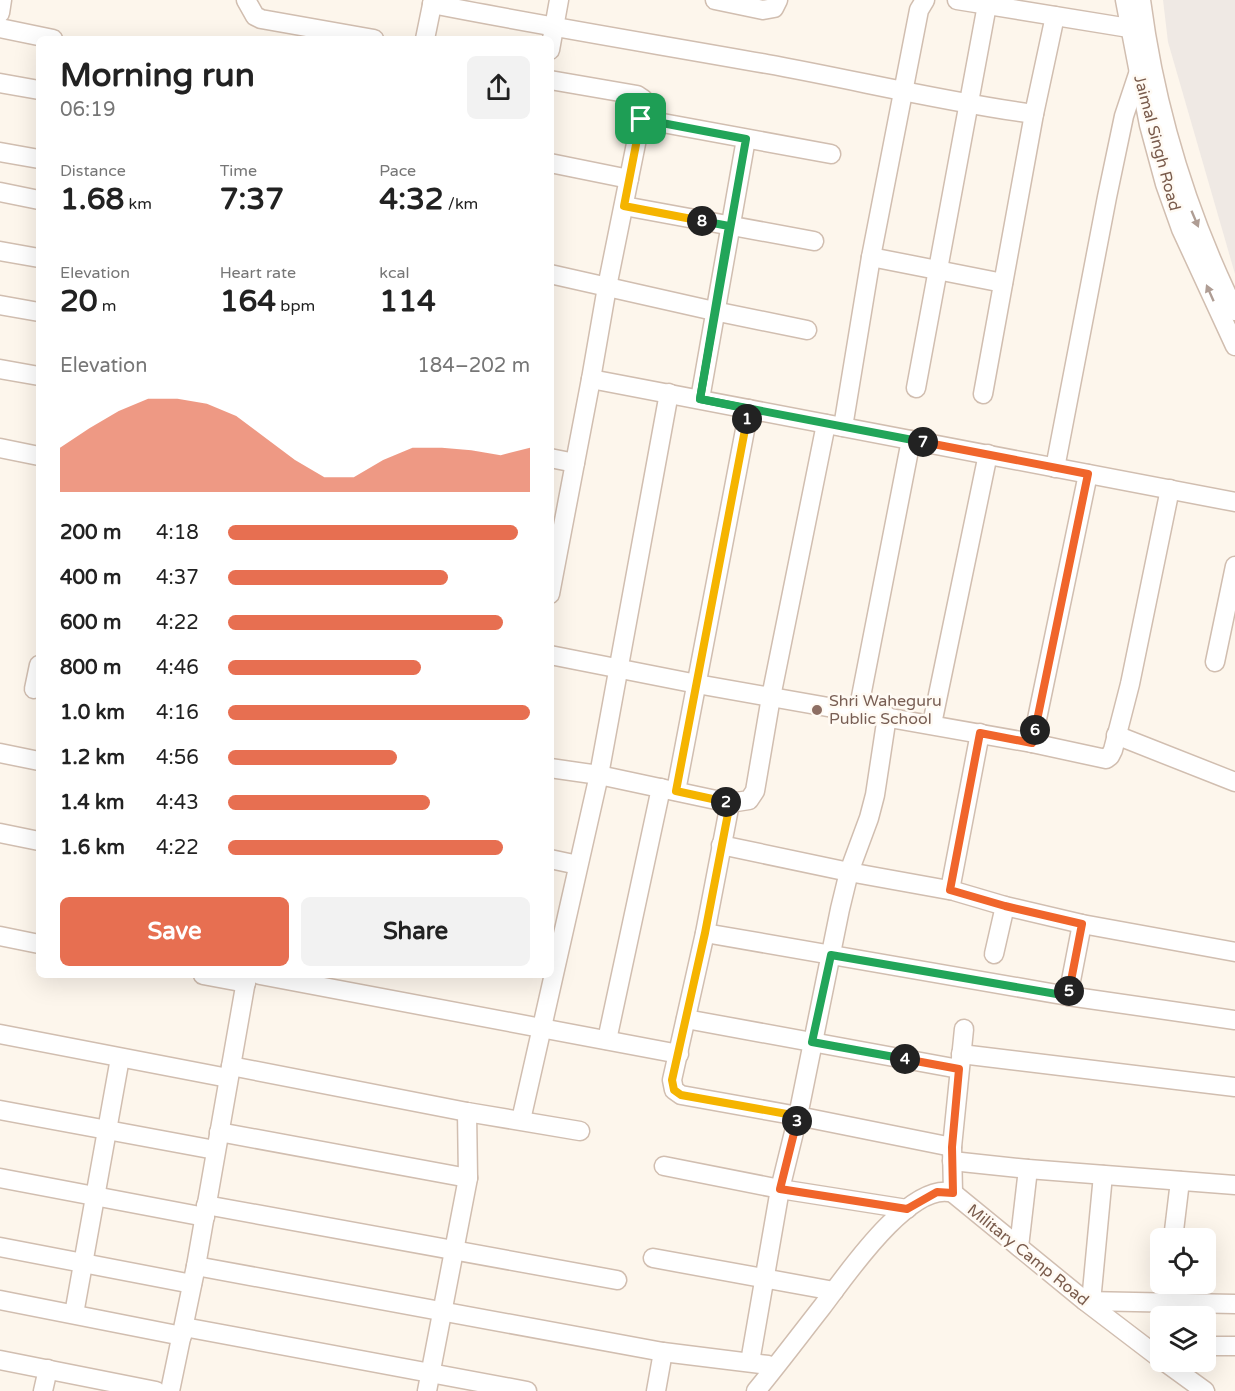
<!DOCTYPE html>
<meta charset="utf-8">
<style>
:root{--surface:#fff;--page:#f2f2f2;--text:#222;--muted:#767676;--accent:#e76f51}
body{margin:0;font-family:"Varela Round",sans-serif;background:var(--page);color:var(--text);height:100vh;display:flex;flex-direction:column;font-size:22px;white-space:nowrap}
*{box-sizing:border-box;margin:0}
p{font-size:20px;color:var(--muted)}
.icon{flex:none;width:33px;height:33px;fill:none;stroke:currentColor;stroke-width:2;stroke-linecap:round;stroke-linejoin:round}
.map{position:relative;flex:1;overflow:hidden}
.panel{position:absolute;left:36px;top:36px;width:518px;height:942px;display:flex;flex-direction:column;background:var(--surface);border-radius:9px;box-shadow:0 6px 24px #0002}
.panel>*{flex:none}
.tools{position:absolute;left:1150px;top:1228px;display:grid;gap:12px}
.tools a{display:grid;place-items:center;width:66px;height:66px;border-radius:9px;background:var(--surface);box-shadow:0 6px 24px #0002;font-size:30px}
.pin{position:absolute;display:grid;place-items:center;width:51px;height:51px;color:#fff;margin:-26px;border-radius:12px;box-shadow:0 3px 9px #0006}
.km{position:absolute;width:30px;height:30px;margin:-15px;border-radius:50%;background:#222;color:#fff;font-size:16px;line-height:30px;text-align:center}
.round{display:grid;place-items:center;flex:none;width:63px;height:63px;border-radius:9px;background:var(--page)}
.overview{display:flex;align-items:center;justify-content:space-between;height:102px;padding:0 24px}
h1{font-size:33px;font-weight:700;line-height:45px}
.figures{display:grid;grid-template-columns:repeat(3,1fr);gap:9px;height:102px;padding:6px 24px}
.figures div{display:grid;align-content:center}
.figures b{font-size:30px;font-weight:700}
.figures small{font-size:16px;font-weight:400}
.figures p{font-size:16px}
.chart{height:168px;padding:12px 24px}
.chart p{display:flex;justify-content:space-between}
.chart svg{width:100%;height:108px;margin-top:6px;fill:var(--accent);opacity:.7}
.cta{display:flex;gap:12px;margin-top:auto;padding:12px 24px}
.cta a{flex:1;height:69px;border-radius:9px;background:var(--accent);color:#fff;font-size:24px;font-weight:700;line-height:69px;text-align:center}
.cta a+a{background:var(--page);color:var(--text)}
ul{padding:0 24px;list-style:none;font-size:20px}
li{display:grid;grid-template-columns:96px 72px 1fr;align-items:center;height:45px}
li i{height:15px;border-radius:8px;background:var(--accent)}
.map>svg:first-child{display:block}
</style>
<div class="map">
<svg width="1235" height="1391" viewBox="0 0 1235 1391">
<rect width="100%" height="100%" fill="#fdf6ec"/>
<polygon fill="#efe9e4" points="1163,0 1235,0 1235,274 1168,42"/>
<g fill="none" stroke-linecap="round" stroke-linejoin="round">
<g stroke="#d1beb0" stroke-width="21">
<g id="minor">
<polyline points="246,0 255,16 261,19 374,39"/>
<polyline points="715,0 763,10 774,8 778,0"/>
<polyline points="957,0 1129,28"/>
<polyline points="1125,0 1149,125 1165,184 1181,229 1235,346"/>
<path d="M1141 0C1155 108 1187 213 1235 311"/>
<path d="M432 4C544 26 655 44 767 64 856 80 944 102 1034 114"/>
<polyline points="0,13 2,0"/>
<polyline points="0,28 53,39"/>
<polyline points="425,39 433,0"/>
<polyline points="550,50 559,0"/>
<polyline points="550,80 637,95 643,99 641,119 607,287 591,379"/>
<polyline points="0,83 39,90"/>
<polyline points="641,119 831,154"/>
<polyline points="0,152 39,159"/>
<polyline points="550,163 629,179"/>
<polyline points="0,192 39,200"/>
<polyline points="624,206 814,241"/>
<polyline points="0,251 39,258"/>
<polyline points="871,257 1003,283"/>
<polyline points="550,274 714,311 807,330"/>
<polyline points="0,305 39,312"/>
<polyline points="0,369 39,376"/>
<polyline points="916,388 987,5"/>
<polyline points="983,394 1034,114 1055,16"/>
<polyline points="700,399 746,139"/>
<polyline points="843,427 871,257 919,10 925,0"/>
<polyline points="0,448 39,456"/>
<polyline points="550,458 575,463"/>
<polyline points="1055,468 1107,197 1124,116 1139,71"/>
<polyline points="550,594 591,379 1235,502"/>
<polyline points="550,655 697,684 1032,743 1106,759 1110,756 1113,750 1130,684 1170,489"/>
<polyline points="1215,662 1235,566"/>
<polyline points="34,689 39,665"/>
<polyline points="858,712 911,440"/>
<polyline points="887,716 875,795 869,818 849,872 840,909 798,1116 952,1147"/>
<polyline points="932,724 988,454"/>
<polyline points="1116,735 1235,782"/>
<polyline points="1032,743 1088,474"/>
<polyline points="0,753 39,761"/>
<polyline points="550,768 599,775 730,803 705,933 672,1080 674,1090 681,1095 798,1116 780,1189 750,1362"/>
<polyline points="676,791 749,409"/>
<polyline points="730,803 749,800 755,791 771,697 826,424"/>
<polyline points="0,833 39,841"/>
<polyline points="721,845 849,872 954,891 1005,906 1082,924 1235,952"/>
<polyline points="550,859 578,865"/>
<polyline points="950,890 980,733"/>
<polyline points="705,933 1068,996 1235,1020"/>
<polyline points="0,936 39,944"/>
<polyline points="994,954 1005,906"/>
<polyline points="203,975 246,983"/>
<polyline points="260,975 679,1054"/>
<polyline points="1068,996 1082,924"/>
<polyline points="686,1019 959,1069"/>
<polyline points="0,1034 228,1078"/>
<polyline points="607,1040 661,788"/>
<polyline points="961,1054 1235,1087"/>
<polyline points="231,1066 467,1112 580,1131"/>
<polyline points="0,1110 215,1150"/>
<polyline points="521,1120 599,775 669,393"/>
<polyline points="219,1132 468,1178"/>
<polyline points="952,1161 1028,1169 1235,1185"/>
<polyline points="664,1166 780,1189 907,1209"/>
<polyline points="0,1178 205,1217"/>
<polyline points="953,1193 952,1147 964,1029"/>
<polyline points="206,1205 617,1280"/>
<polyline points="1173,1239 1180,1181"/>
<polyline points="0,1247 192,1284"/>
<polyline points="1019,1247 1028,1169"/>
<polyline points="653,1258 834,1291"/>
<polyline points="196,1266 663,1352 768,1365"/>
<polyline points="0,1300 182,1336"/>
<polyline points="1085,1301 1235,1304"/>
<polyline points="1091,1302 1103,1175"/>
<polyline points="74,1314 120,1058"/>
<polyline points="184,1327 527,1391"/>
<polyline points="1206,1346 1235,1346"/>
<polyline points="0,1360 156,1391"/>
<polyline points="1165,1362 1205,1391"/>
<polyline points="43,1391 48,1369"/>
<polyline points="170,1391 196,1266 247,975"/>
<polyline points="427,1391 468,1178 467,1112"/>
<polyline points="656,1391 663,1352"/>
<path d="M756 1391C779 1363 800 1335 822 1307 845 1277 910 1180 953 1193L1085 1301 1161 1359"/>
</g>
</g>
<use href="#minor" stroke="#fff" stroke-width="18"/>
</g>
<defs><path id="oneway-solid" d="M-6-.8H1V-3.2L6.5 0L1 3.2V.8H-6Z" transform="scale(1.5)"/></defs>
<g fill="#af9d94">
<use href="#oneway-solid" transform="translate(1195 219) rotate(67)"/>
<use href="#oneway-solid" transform="translate(1210 293) rotate(-114)"/>
</g>
<g fill="none" stroke-linecap="round" stroke-linejoin="round">
<g stroke="#fff" stroke-width="12">
<polyline id="split-1" points="641,119 746,139 700,399 749,409 747,419"/>
</g>
<g stroke="#fff" stroke-width="12">
<polyline id="split-2" points="726,802 676,791 747,419"/>
</g>
<g stroke="#fff" stroke-width="12">
<polyline id="split-3" points="726,802 730,803 705,933 672,1080 674,1090 681,1095 798,1116 797,1121"/>
</g>
<g stroke="#fff" stroke-width="12">
<polyline id="split-4" points="797,1121 780,1189 907,1209 937,1192 953,1193 952,1147 959,1069 905,1059"/>
</g>
<g stroke="#fff" stroke-width="12">
<polyline id="split-5" points="905,1059 812,1042 831,955 1068,996 1069,991"/>
</g>
<g stroke="#fff" stroke-width="12">
<polyline id="split-6" points="1035,730 1032,743 980,733 950,890 1005,906 1082,924 1069,991"/>
</g>
<g stroke="#fff" stroke-width="12">
<polyline id="split-7" points="923,442 1088,474 1035,730"/>
</g>
<g stroke="#fff" stroke-width="12">
<polyline id="split-8" points="702,221 729,226 700,399 923,442"/>
</g>
<g stroke="#fff" stroke-width="12">
<polyline id="split-9" points="641,119 624,206 702,221"/>
</g>
<use href="#split-1" stroke="#22a559" stroke-width="8"/>
<use href="#split-2" stroke="#f5b400" stroke-width="8"/>
<use href="#split-3" stroke="#f5b400" stroke-width="8"/>
<use href="#split-4" stroke="#f0652b" stroke-width="8"/>
<use href="#split-5" stroke="#22a559" stroke-width="8"/>
<use href="#split-6" stroke="#f0652b" stroke-width="8"/>
<use href="#split-7" stroke="#f0652b" stroke-width="8"/>
<use href="#split-8" stroke="#22a559" stroke-width="8"/>
<use href="#split-9" stroke="#f5b400" stroke-width="8"/>
</g>
<circle fill="#8d6e63" stroke="#fffaf3" stroke-width="2" cx="817" cy="710" r="6"/>
<g text-anchor="middle" dominant-baseline="central" stroke-width="5" stroke-linejoin="round" paint-order="stroke">
<g font-size="16" fill="#7a5c4d" stroke="#fffaf3">
<text transform="translate(1157 143) rotate(75)">Jaimal Singh Road</text>
<text transform="translate(1028 1255) rotate(39)">Military Camp Road</text>
</g>
<g font-size="16" fill="#785e54" stroke="#fffaf3" text-anchor="start">
<text x="829" y="701">Shri Waheguru<tspan x="829" dy="18">Public School</tspan></text>
</g>
</g>
</svg>
<div class="tools">
<a><svg class="icon" aria-label="locate" viewBox="0 0 24 24"><circle cx="12" cy="12" r="6"/><path d="M12 2v4M12 18v4M2 12h4M18 12h4"/></svg></a>
<a><svg class="icon" aria-label="layers" viewBox="0 0 24 24"><path d="M12 4l9 5-9 5-9-5zM3 14l9 5 9-5"/></svg></a>
</div>
<div class="pin" style="left:641px;top:119px;background:#1e9e55"><svg class="icon" aria-label="arrive" viewBox="0 0 24 24"><path d="M6 21V4h12l-3 4 3 4H6"/></svg></div>
<b class="km" style="left:747px;top:419px">1</b>
<b class="km" style="left:726px;top:802px">2</b>
<b class="km" style="left:797px;top:1121px">3</b>
<b class="km" style="left:905px;top:1059px">4</b>
<b class="km" style="left:1069px;top:991px">5</b>
<b class="km" style="left:1035px;top:730px">6</b>
<b class="km" style="left:923px;top:442px">7</b>
<b class="km" style="left:702px;top:221px">8</b>
<section class="panel">
<div class="overview"><div><h1>Morning run</h1><p>06:19</p></div><a class="round"><svg class="icon" aria-label="share" viewBox="0 0 24 24"><path d="M12 15V3M7 8l5-5 5 5M5 13v7h14v-7"/></svg></a></div>
<div class="figures">
<div><p>Distance</p><b>1.68<small> km</small></b></div>
<div><p>Time</p><b>7:37</b></div>
<div><p>Pace</p><b>4:32<small> /km</small></b></div>
</div>
<div class="figures">
<div><p>Elevation</p><b>20<small> m</small></b></div>
<div><p>Heart rate</p><b>164<small> bpm</small></b></div>
<div><p>kcal</p><b>114</b></div>
</div>
<div class="chart"><p><span>Elevation</span>184–202 m</p>
<svg viewBox="0 0 160 44" preserveAspectRatio="none"><path d="M0 44V26L10 18L20 11L30 6L40 6L50 8L60 13L70 22L80 31L90 38L100 38L110 31L120 26L130 26L140 27L150 29L160 26V44z"/></svg>
</div>
<ul>
<li><b>200 m</b>4:18<i style="width:96%"></i></li>
<li><b>400 m</b>4:37<i style="width:73%"></i></li>
<li><b>600 m</b>4:22<i style="width:91%"></i></li>
<li><b>800 m</b>4:46<i style="width:64%"></i></li>
<li><b>1.0 km</b>4:16<i style="width:100%"></i></li>
<li><b>1.2 km</b>4:56<i style="width:56%"></i></li>
<li><b>1.4 km</b>4:43<i style="width:67%"></i></li>
<li><b>1.6 km</b>4:22<i style="width:91%"></i></li>
</ul>
<div class="cta"><a>Save</a><a>Share</a></div>
</section>
</div>
